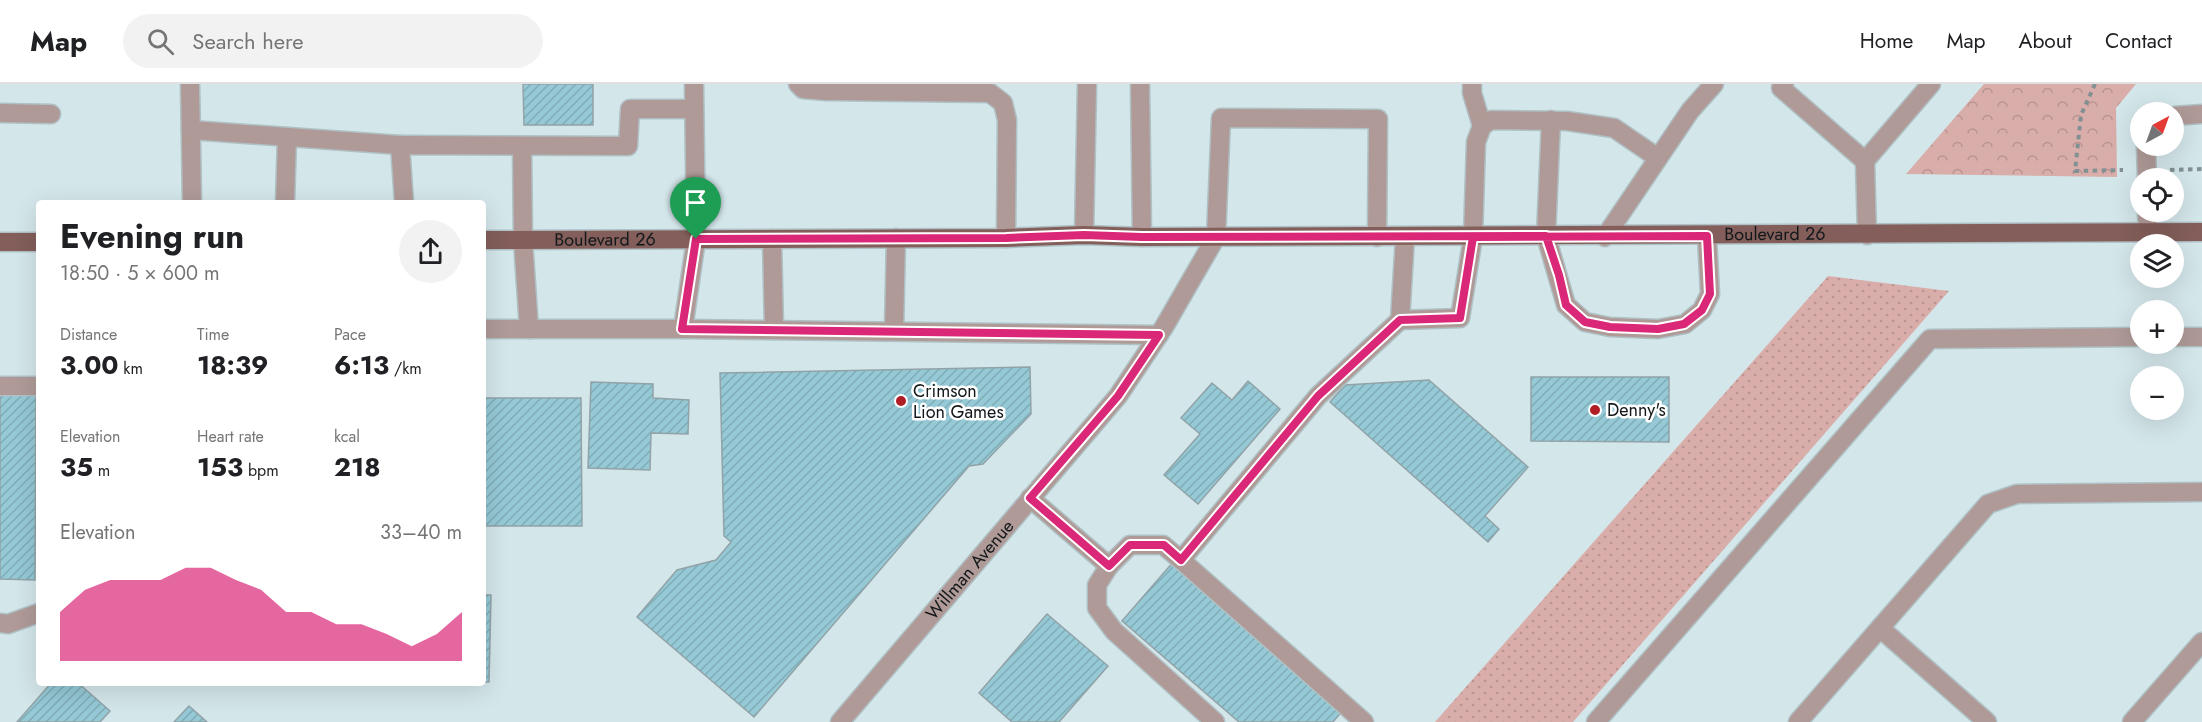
<!DOCTYPE html>
<meta charset="utf-8">
<style>
:root{--surface:#fff;--page:#f2f2f2;--text:#202124;--muted:#757577;--line:#e0e0e0;--accent:#db2777}
body{margin:0;font-family:Jost,sans-serif;background:var(--page);color:var(--text);height:100vh;display:flex;flex-direction:column;font-size:22px;white-space:nowrap}
*{box-sizing:border-box;margin:0}
p{font-size:20px;color:var(--muted)}
.icon{flex:none;width:33px;height:33px;fill:none;stroke:currentColor;stroke-width:2;stroke-linecap:round;stroke-linejoin:round}
.map{position:relative;flex:1;overflow:hidden}
.panel{position:absolute;left:36px;top:116px;width:450px;height:486px;display:flex;flex-direction:column;background:var(--surface);border-radius:6px;box-shadow:0 6px 24px #0002}
.panel>*{flex:none}
.needle{width:39px;rotate:41deg}
.buttons{position:absolute;left:2130px;top:18px;display:grid;gap:12px}
.buttons a{display:grid;place-items:center;width:54px;height:54px;border-radius:50%;background:var(--surface);box-shadow:0 6px 24px #0002;font-size:30px}
.pin{position:absolute;display:grid;place-items:center;width:51px;height:51px;color:#fff;margin:-62px -26px;border-radius:50% 50% 50% 0;rotate:-45deg;box-shadow:0 0 6px #0007}
.pin .icon{rotate:45deg}
.round{display:grid;place-items:center;flex:none;width:63px;height:63px;border-radius:32px;background:var(--page)}
.overview{display:flex;align-items:center;justify-content:space-between;height:102px;padding:0 24px}
h1{font-size:33px;font-weight:700;line-height:45px}
.figures{display:grid;grid-template-columns:repeat(3,1fr);gap:9px;height:102px;padding:6px 24px}
.figures div{display:grid;align-content:center}
.figures b{font-size:26px;font-weight:700}
.figures small{font-size:16px;font-weight:400}
.figures p{font-size:16px}
.chart{height:168px;padding:12px 24px}
.chart p{display:flex;justify-content:space-between}
.chart svg{width:100%;height:108px;margin-top:6px;fill:var(--accent);opacity:.7}
header{display:flex;align-items:center;gap:36px;box-sizing:border-box;height:84px;padding:0 30px;background:var(--surface);border-bottom:2px solid var(--line)}
header strong{font-size:28px}
nav{display:flex;gap:33px;margin-inline-start:auto;font-size:21px}
.search{width:420px;height:54px;background:var(--page);display:flex;align-items:center;gap:15px;box-sizing:border-box;padding:0 21px;border-radius:33px;color:var(--muted);font-size:22px}
.map>svg:first-child{display:block}
</style>
<header>
<strong>Map</strong>
<div class="search"><svg class="icon" aria-label="search" viewBox="0 0 24 24"><circle cx="10" cy="10" r="6"/><path d="M15 15l6 6"/></svg>Search here</div>
<nav><a>Home</a><a>Map</a><a>About</a><a>Contact</a></nav>
</header>
<div class="map">
<svg width="2202" height="638" viewBox="0 0 2202 638">
<defs>
<pattern id="grass-dots" width="8" height="8" patternUnits="userSpaceOnUse" patternTransform="scale(1.5)"><rect width="8" height="8" fill="#d9ada9"/><path d="M2 2h.1M6 6h.1" fill="none" stroke="#b99491" stroke-width="1.8" stroke-linecap="round"/></pattern>
<pattern id="forest-crowns" width="20" height="18" patternUnits="userSpaceOnUse" patternTransform="scale(1.5)"><rect width="20" height="18" fill="#d9ada9"/><path d="M2 6a3 3 0 1 1 6 0M12 15a3 3 0 1 1 6 0" fill="none" stroke="#b99491"/></pattern>
<pattern id="building-hatch" width="6" height="6" patternUnits="userSpaceOnUse" patternTransform="scale(1.5)"><rect width="6" height="6" fill="#95c9d6"/><path d="M-1 1l2-2M0 6l6-6M5 7l2-2" fill="none" stroke="#7facb7"/></pattern>
</defs>
<rect width="100%" height="100%" fill="#d3e6ea"/>
<polygon fill="url(#grass-dots)" points="1828,192 1949,207 1573,638 1435,638"/>
<polygon fill="url(#forest-crowns)" points="1984,0 2136,0 2116,24 2117,93 1906,90"/>
<g fill="url(#building-hatch)" stroke="#91a3a7" stroke-width="1.5">
<polygon points="523,0 593,0 593,41 524,41"/>
<polygon points="1030,283 1031,330 983,380 969,382 754,633 637,533 677,486 716,476 731,458 724,452 720,289"/>
<polygon points="1531,293 1669,293 1669,358 1531,357"/>
<polygon points="1429,296 1528,383 1485,432 1499,445 1488,458 1330,318 1345,301"/>
<polygon points="1248,297 1280,325 1198,420 1164,391 1200,350 1181,334 1212,299 1232,316"/>
<polygon points="591,298 653,300 653,314 689,316 688,350 651,349 650,386 588,384"/>
<polygon points="0,309 36,309 35,496 0,495"/>
<polygon points="483,314 581,314 582,442 483,442"/>
<polygon points="1174,477 1344,625 1333,638 1239,638 1122,537"/>
<polygon points="483,511 491,511 489,598 483,598"/>
<polygon points="1047,530 1108,582 1059,638 1012,638 979,609"/>
<polygon points="52,598 77,598 110,627 100,638 17,638"/>
<polygon points="189,622 207,638 174,638"/>
</g>
<g fill="none" stroke-linecap="round" stroke-linejoin="round">
<g stroke="#b0c1c5" stroke-width="21">
<g id="lane">
<polyline points="190,0 192,118"/>
<polyline points="798,0 803,5 826,7 990,9 1003,19 1007,36 1006,154"/>
<polyline points="1140,0 1142,153"/>
<polyline points="1472,0 1472,9 1482,42"/>
<polyline points="1784,0 1781,4 1865,77 1931,0"/>
<polyline points="0,29 51,30"/>
<polyline points="2174,32 2202,30"/>
<polyline points="1551,36 1546,152 1566,221 1585,238 1610,243 1658,245 1685,240 1702,226 1710,210 1707,152"/>
<polyline points="191,46 400,61"/>
<polyline points="522,62 523,156 529,245"/>
<polyline points="2146,62 2147,94"/>
<polyline points="1865,77 1867,151"/>
<polyline points="285,118 287,53"/>
<polyline points="404,118 400,61 628,62 630,25 694,25"/>
<polyline points="2147,128 2148,149"/>
<polyline points="1084,151 1087,0"/>
<polyline points="1216,153 1221,34 1378,35 1377,153"/>
<polyline points="772,155 774,246"/>
<polyline points="1400,236 1460,234 1473,153 1476,58 1482,42 1491,36 1567,37 1614,44 1658,74"/>
<polyline points="483,245 683,245 696,155"/>
<polyline points="683,245 1159,251"/>
<polyline points="894,247 896,154"/>
<polyline points="2174,253 2202,253"/>
<polyline points="0,302 39,302"/>
<polyline points="1030,414 1109,482 1130,461 1163,461 1181,476 1318,312 1400,236 1405,153"/>
<polyline points="1181,476 1364,638"/>
<polyline points="1109,482 1097,501 1097,524 1114,547 1215,638"/>
<polyline points="0,539 8,540 39,529"/>
<polyline points="1880,544 1987,638"/>
<polyline points="1596,638 1930,255 2140,253"/>
<polyline points="1798,638 1988,420 2017,410 2202,408"/>
<polyline points="2132,638 2202,558"/>
</g>
</g>
<g stroke="#b0c1c5" stroke-width="21">
<g id="street">
<polyline points="694,0 696,155"/>
<polyline points="1605,153 1690,27 1714,0"/>
<path id="s1" d="M840 638 1118 312 1164 243 1216 153"/>
</g>
</g>
<g stroke="#b0c1c5" stroke-width="21">
<g id="primary">
<path id="s2" d="M483 156 1006 154 1084 151 1142 153 2202 148"/>
<polyline points="0,158 39,158"/>
</g>
</g>
<g stroke="#829093" stroke-width="4" stroke-dasharray="4.5 4.5" stroke-linecap="butt">
<polyline points="2095,0 2081,31 2075,87 2123,86"/>
<polyline points="2170,86 2202,85"/>
</g>
<use href="#lane" stroke="#af9a97" stroke-width="18"/>
<use href="#street" stroke="#af9a97" stroke-width="18"/>
<use href="#primary" stroke="#835e5a" stroke-width="18"/>
</g>
<g fill="none" stroke-linecap="round" stroke-linejoin="round">
<g stroke="#fff" stroke-width="12">
<polyline id="route" points="696,155 682,245 1159,251 1118,312 1030,414 1109,482 1130,461 1164,461 1181,476 1318,312 1400,236 1460,234 1473,153 1707,152 1710,210 1702,226 1684,240 1658,245 1610,243 1585,238 1566,221 1559,191 1546,152 1142,153 1084,151 1006,154 696,155"/>
</g>
<use href="#route" stroke="#db2777" stroke-width="8"/>
</g>
<g fill="#b01d25" stroke="#fff" stroke-width="2">
<circle cx="901" cy="317" r="6"/>
<circle cx="1595" cy="326" r="6"/>
</g>
<g text-anchor="middle" dominant-baseline="central" stroke-width="5" stroke-linejoin="round" paint-order="stroke">
<g font-size="18" fill="#12181a" stroke="#fff">
<text stroke="none"><textPath href="#s2" startOffset="1292">Boulevard 26</textPath></text>
<text stroke="none"><textPath href="#s2" startOffset="122">Boulevard 26</textPath></text>
<text stroke="none"><textPath href="#s1" startOffset="200">Willman Avenue</textPath></text>
</g>
<g font-size="18" fill="#12181a" stroke="#fff" text-anchor="start">
<text x="913" y="307">Crimson<tspan x="913" dy="21">Lion Games</tspan></text>
<text x="1607" y="326">Denny's</text>
</g>
</g>
</svg>
<div class="buttons">
<a><svg class="needle" viewBox="-14 -14 28 28"><path d="M0-13l5 13h-10z" fill="#e53935"/><path d="M0 13l5-13h-10z" fill="#757577"/></svg></a>
<a><svg class="icon" aria-label="locate" viewBox="0 0 24 24"><circle cx="12" cy="12" r="6"/><path d="M12 2v4M12 18v4M2 12h4M18 12h4"/></svg></a>
<a><svg class="icon" aria-label="layers" viewBox="0 0 24 24"><path d="M12 4l9 5-9 5-9-5zM3 14l9 5 9-5"/></svg></a>
<a>+</a>
<a>−</a>
</div>
<div class="pin" style="left:696px;top:155px;background:#1e9e55"><svg class="icon" aria-label="arrive" viewBox="0 0 24 24"><path d="M6 21V4h12l-3 4 3 4H6"/></svg></div>
<section class="panel">
<div class="overview"><div><h1>Evening run</h1><p>18:50 · 5 × 600 m</p></div><a class="round"><svg class="icon" aria-label="share" viewBox="0 0 24 24"><path d="M12 15V3M7 8l5-5 5 5M5 13v7h14v-7"/></svg></a></div>
<div class="figures">
<div><p>Distance</p><b>3.00<small> km</small></b></div>
<div><p>Time</p><b>18:39</b></div>
<div><p>Pace</p><b>6:13<small> /km</small></b></div>
</div>
<div class="figures">
<div><p>Elevation</p><b>35<small> m</small></b></div>
<div><p>Heart rate</p><b>153<small> bpm</small></b></div>
<div><p>kcal</p><b>218</b></div>
</div>
<div class="chart"><p><span>Elevation</span>33–40 m</p>
<svg viewBox="0 0 160 44" preserveAspectRatio="none"><path d="M0 44V24L10 15L20 11L30 11L40 11L50 6L60 6L70 11L80 15L90 24L100 24L110 29L120 29L130 33L140 38L150 33L160 24V44z"/></svg>
</div>
</section>
</div>
